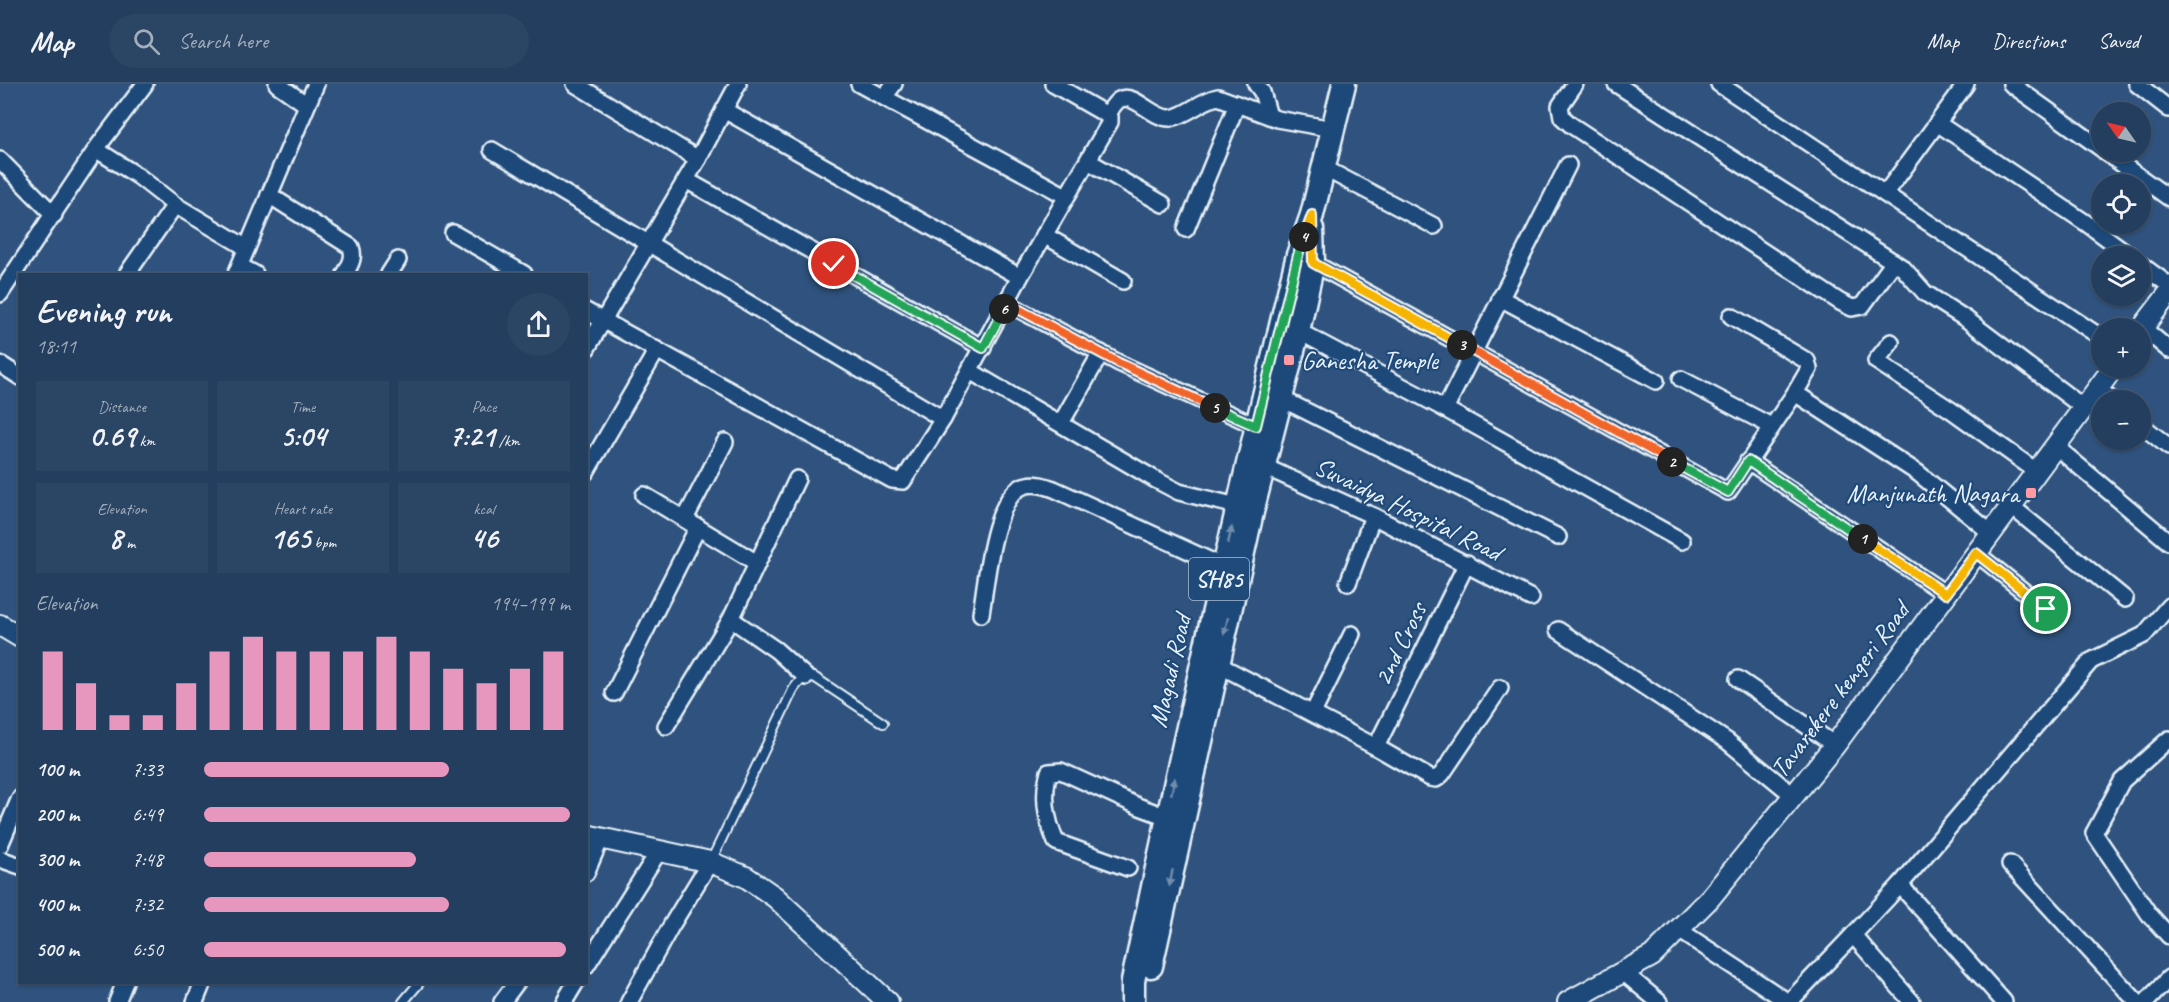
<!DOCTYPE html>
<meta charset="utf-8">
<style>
:root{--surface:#233e5e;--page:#2b4564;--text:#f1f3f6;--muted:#a3aebc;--line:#405773;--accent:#e797bd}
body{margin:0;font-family:Caveat,sans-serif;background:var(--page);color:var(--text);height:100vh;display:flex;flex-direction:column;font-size:22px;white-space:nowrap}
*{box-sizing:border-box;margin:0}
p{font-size:20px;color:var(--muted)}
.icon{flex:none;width:33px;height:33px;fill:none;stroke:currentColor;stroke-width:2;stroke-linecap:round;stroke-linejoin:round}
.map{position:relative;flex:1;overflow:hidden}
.panel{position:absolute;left:18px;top:189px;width:570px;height:711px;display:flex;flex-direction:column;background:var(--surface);border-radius:0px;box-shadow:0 2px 4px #0004,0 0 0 2px var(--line)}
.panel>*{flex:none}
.needle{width:39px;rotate:304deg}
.fabs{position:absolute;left:2091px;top:18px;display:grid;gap:12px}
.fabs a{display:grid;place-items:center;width:60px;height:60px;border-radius:50%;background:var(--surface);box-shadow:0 2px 4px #0004,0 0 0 2px var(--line);font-size:30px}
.pin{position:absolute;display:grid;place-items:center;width:51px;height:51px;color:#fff;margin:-26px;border:3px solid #fff;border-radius:50%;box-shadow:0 2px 6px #0007}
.km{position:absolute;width:30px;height:30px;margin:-15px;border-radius:50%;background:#222;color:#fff;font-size:16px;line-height:30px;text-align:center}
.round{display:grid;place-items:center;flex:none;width:63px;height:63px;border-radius:32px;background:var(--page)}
.head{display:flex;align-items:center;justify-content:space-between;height:102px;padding:0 18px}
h1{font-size:33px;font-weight:600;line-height:45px}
.figures{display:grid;grid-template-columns:repeat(3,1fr);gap:9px;height:102px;padding:6px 18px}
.figures div{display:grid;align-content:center;border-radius:0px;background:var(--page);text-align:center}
.figures b{font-size:30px;font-weight:600}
.figures small{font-size:16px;font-weight:400}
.figures p{font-size:16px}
.chart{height:168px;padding:12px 18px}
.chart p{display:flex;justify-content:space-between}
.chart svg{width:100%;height:108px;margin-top:6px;stroke:var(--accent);stroke-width:6}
ul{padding:0 18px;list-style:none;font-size:20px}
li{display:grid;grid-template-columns:96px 72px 1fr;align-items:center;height:45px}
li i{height:15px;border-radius:8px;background:var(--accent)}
header{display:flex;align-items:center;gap:36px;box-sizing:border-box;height:84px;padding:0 30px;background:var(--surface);border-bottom:2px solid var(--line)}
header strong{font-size:28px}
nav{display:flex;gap:33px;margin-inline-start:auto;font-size:21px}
.search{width:420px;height:54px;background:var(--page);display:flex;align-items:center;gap:15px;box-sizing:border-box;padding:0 21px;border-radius:33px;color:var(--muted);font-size:22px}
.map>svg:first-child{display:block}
</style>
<header>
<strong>Map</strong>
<div class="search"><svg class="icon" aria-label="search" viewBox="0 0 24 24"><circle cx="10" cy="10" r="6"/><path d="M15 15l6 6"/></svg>Search here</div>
<nav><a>Map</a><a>Directions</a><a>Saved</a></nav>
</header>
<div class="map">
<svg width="2169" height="918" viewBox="0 0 2169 918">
<rect width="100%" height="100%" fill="#2f537e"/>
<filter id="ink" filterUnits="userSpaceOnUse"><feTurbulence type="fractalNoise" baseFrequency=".0167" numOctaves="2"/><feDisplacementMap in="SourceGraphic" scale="12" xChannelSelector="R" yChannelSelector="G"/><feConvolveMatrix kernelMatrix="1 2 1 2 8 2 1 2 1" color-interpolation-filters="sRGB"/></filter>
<g filter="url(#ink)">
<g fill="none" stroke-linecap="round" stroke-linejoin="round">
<g stroke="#e8f1f8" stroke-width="12">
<g id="service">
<path d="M711 777 793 606C799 597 803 593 814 593L883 639"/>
<polyline points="403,918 420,898"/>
</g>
</g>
<g stroke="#e8f1f8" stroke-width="20">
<g id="minor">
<polyline points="277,0 307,21"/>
<polyline points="575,0 698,75"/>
<polyline points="859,0 1066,112"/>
<polyline points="1256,0 1262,8 1269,32"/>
<polyline points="1575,0 1560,22 1562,33 1571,41 1840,218 1852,224 1862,222 1894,178"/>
<polyline points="1616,0 1903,184 1925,209 1966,235 2084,324"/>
<polyline points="1719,0 2102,254"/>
<polyline points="2011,0 2102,65"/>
<polyline points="2137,0 2169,25"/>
<polyline points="884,13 894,0"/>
<polyline points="724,26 738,0"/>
<path d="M1107 31C1110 27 1114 19 1119 16 1134 7 1153 36 1171 34 1188 31 1201 16 1218 13L1277 35 1333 45"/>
<polyline points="1937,39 2086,139 2131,172"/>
<polyline points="97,66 138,92 175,121 247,164"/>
<polyline points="492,66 943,335"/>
<polyline points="2105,68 2169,114"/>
<polyline points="0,76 54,131"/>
<polyline points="1088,77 1163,120"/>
<polyline points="1324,84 1434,142"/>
<polyline points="686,96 983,264"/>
<polyline points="1885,110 1966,0"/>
<path d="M269 111 351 163C355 174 350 181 345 190"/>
<polyline points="1186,145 1237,20"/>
<polyline points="453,149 524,190"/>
<polyline points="1044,151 1123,197"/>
<polyline points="1313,179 1728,408 1795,309 1918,389 1991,449"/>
<polyline points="2140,180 2169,201"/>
<polyline points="240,182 255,190"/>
<polyline points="127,190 175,121"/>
<polyline points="236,190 316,0"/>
<polyline points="389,190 398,176"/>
<polyline points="0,210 99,61 145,0"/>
<polyline points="1500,214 1656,297"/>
<polyline points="1007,219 1119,279 1256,342"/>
<polyline points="586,227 892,396 903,397 943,335 1020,193 1110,38 1110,33 1107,31 1053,0"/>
<polyline points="1731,232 1807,277 1809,285 1795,309"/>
<polyline points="2143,244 2169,266"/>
<polyline points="1298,247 1445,325 1682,457"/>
<polyline points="1891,258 1876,277 1951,326 2036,387"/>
<polyline points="586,266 698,75 724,26 1020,193"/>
<polyline points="0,280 20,293"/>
<polyline points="970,287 1156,396 1179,408 1237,422"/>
<polyline points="1681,295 1771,342"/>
<polyline points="2098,305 2112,316"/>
<polyline points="1280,314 1558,453"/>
<polyline points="1445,325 1568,81"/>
<polyline points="1061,339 1101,269"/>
<polyline points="2140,340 2169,363"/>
<polyline points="2055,362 2169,458"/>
<polyline points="1748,377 1946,510"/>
<polyline points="1263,382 1373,432 1531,514"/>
<polyline points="586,388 657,266"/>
<polyline points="644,411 757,479"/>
<polyline points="2011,422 2125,515"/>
<polyline points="685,435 725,358"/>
<polyline points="1976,469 2046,525"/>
<polyline points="1348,499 1373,432"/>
<path d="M981 530C986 501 993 407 1027 401 1037 399 1045 402 1054 405L1222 482"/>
<polyline points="731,535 776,566 806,593"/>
<polyline points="1558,546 1727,657 1794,712"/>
<polyline points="1217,580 1376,663 1430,694 1436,695 1442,690 1500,604"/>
<polyline points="1738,595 1835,661"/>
<polyline points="614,609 698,443"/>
<polyline points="1313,629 1352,550"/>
<polyline points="666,642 731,535 797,395"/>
<polyline points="2169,655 2122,697 2094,749 2149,830 2169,852"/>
<polyline points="1376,663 1467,479"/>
<polyline points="0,761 20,714"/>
<polyline points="0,775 20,782"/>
<polyline points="2010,780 2137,918"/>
<path d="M1128 784 1056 758C1046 735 1042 712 1049 688L1061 687 1140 723 1167 733"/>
<polyline points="586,789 601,754"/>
<polyline points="1900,801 2004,918"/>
<polyline points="1679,846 1788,918"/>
<polyline points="1853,851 1900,801 2091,577 2144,551 2169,522"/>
<polyline points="586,882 659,767"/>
<polyline points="1623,888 1659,918"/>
<polyline points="117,918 125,898"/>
<polyline points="195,918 203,898"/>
<polyline points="502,918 517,898"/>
<polyline points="564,918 576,898"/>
<polyline points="629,918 671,842 710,778"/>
<polyline points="1789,918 1853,851 1912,918"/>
<polyline points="2146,918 2169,894"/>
</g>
</g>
<g stroke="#e8f1f8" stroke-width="24">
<g id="secondary">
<polyline points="2140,247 2169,209"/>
<polyline points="0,541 20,553"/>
<polyline points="586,751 710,778 746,793 775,813 888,918"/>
<polyline points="1568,918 1652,872 1710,814 1835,661 2113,284"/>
</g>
</g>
<g stroke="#e8f1f8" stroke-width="27">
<g id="primary">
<polyline points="1151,882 1252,428 1298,247 1313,179 1312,145"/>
<path d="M1133 918V897C1184 654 1239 412 1298 171L1312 131 1344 0"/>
</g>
</g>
<use href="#service" stroke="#1f4a7a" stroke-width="8"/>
<use href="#minor" stroke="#1f4a7a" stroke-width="15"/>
<use href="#secondary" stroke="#1f4a7a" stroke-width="20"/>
<use href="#primary" stroke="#1f4a7a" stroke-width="22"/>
</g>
<defs><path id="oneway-solid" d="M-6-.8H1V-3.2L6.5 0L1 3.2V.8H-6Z" transform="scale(1.5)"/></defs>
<g fill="#6f8dac">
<use href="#oneway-solid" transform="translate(1230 451) rotate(-77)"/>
<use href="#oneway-solid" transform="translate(1226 542) rotate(103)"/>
<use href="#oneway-solid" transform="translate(1173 702) rotate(-78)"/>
<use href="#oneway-solid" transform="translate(1171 794) rotate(101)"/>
</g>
</g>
<g fill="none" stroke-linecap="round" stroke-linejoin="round" filter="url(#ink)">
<g stroke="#fff" stroke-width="12">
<polyline id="split-1" points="1863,455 1946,510 1976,469 2046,525"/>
</g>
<g stroke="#fff" stroke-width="12">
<polyline id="split-2" points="1672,378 1728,408 1748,377 1863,455"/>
</g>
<g stroke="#fff" stroke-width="12">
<polyline id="split-3" points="1462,261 1672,378"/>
</g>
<g stroke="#fff" stroke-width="12">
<polyline id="split-4" points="1304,153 1312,131 1313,179 1462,261"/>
</g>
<g stroke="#fff" stroke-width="12">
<polyline id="split-5" points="1215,324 1256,342 1298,171 1304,153"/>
</g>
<g stroke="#fff" stroke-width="12">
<polyline id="split-6" points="1004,225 1007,219 1119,279 1215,324"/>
</g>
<g stroke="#fff" stroke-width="12">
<polyline id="split-7" points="834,180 983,264 1004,225"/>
</g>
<use href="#split-1" stroke="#f5b400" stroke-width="8"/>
<use href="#split-2" stroke="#22a559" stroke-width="8"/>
<use href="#split-3" stroke="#f0652b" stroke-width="8"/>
<use href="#split-4" stroke="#f5b400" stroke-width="8"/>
<use href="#split-5" stroke="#22a559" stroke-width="8"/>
<use href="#split-6" stroke="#f0652b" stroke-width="8"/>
<use href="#split-7" stroke="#22a559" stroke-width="8"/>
</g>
<g fill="#ff9aa2" stroke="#1f4a7a" stroke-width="2">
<rect x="1283" y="270" width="12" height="12" rx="3"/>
<rect x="2025" y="403" width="12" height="12" rx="3"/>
</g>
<g text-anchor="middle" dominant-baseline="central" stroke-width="4.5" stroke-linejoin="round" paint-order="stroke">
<rect fill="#1f4a7a" stroke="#acbfd2" stroke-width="1.5" x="1189" y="474" width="60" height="42" rx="4.5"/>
<g font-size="24" font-weight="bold" fill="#e8f1f8">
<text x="1219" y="495">SH85</text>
</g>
<g font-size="26" fill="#e8f1f8" stroke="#1f4a7a" text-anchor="start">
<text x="1301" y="276">Ganesha Temple</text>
<text x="2019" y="409" text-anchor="end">Manjunath Nagara</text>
</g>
<g font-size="26" fill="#e8f1f8" stroke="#1f4a7a">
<text transform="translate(1408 425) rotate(26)">Suvaidya Hospital Road</text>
<text transform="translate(1400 560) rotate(-64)">2nd Cross</text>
<text transform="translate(1170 587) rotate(-77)">Magadi Road</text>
<text transform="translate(1840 606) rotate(-53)">Tavarekere kengeri Road</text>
</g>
</g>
</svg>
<div class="fabs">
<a><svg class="needle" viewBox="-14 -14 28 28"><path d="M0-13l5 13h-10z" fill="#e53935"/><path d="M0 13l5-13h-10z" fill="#a3aebc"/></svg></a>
<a><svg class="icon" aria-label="locate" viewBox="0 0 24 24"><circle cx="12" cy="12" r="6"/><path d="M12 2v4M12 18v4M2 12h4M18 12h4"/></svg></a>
<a><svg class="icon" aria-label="layers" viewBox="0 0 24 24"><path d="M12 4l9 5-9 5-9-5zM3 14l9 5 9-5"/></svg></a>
<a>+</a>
<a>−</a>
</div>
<div class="pin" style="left:2046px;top:525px;background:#1e9e55"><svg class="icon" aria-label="arrive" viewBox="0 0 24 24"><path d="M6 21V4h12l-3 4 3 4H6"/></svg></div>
<div class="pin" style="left:834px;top:180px;background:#d93025"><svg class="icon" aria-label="check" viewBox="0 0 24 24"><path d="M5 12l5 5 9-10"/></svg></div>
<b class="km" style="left:1863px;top:455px">1</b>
<b class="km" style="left:1672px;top:378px">2</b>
<b class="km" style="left:1462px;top:261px">3</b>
<b class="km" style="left:1304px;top:153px">4</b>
<b class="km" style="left:1215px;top:324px">5</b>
<b class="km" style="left:1004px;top:225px">6</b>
<section class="panel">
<div class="head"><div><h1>Evening run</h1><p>18:11</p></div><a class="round"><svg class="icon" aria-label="share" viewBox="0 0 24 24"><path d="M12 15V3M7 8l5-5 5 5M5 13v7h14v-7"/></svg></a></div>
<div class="figures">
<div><p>Distance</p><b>0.69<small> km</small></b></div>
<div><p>Time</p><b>5:04</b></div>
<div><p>Pace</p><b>7:21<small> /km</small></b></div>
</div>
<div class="figures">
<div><p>Elevation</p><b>8<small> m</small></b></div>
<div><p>Heart rate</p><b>165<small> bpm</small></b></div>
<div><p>kcal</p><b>46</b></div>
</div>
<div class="chart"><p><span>Elevation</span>194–199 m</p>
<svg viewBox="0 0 160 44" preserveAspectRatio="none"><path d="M5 44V12M15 44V25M25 44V38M35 44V38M45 44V25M55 44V12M65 44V6M75 44V12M85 44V12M95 44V12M105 44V6M115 44V12M125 44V19M135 44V25M145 44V19M155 44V12"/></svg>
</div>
<ul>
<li><b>100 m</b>7:33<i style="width:67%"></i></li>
<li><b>200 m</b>6:49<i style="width:100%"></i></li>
<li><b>300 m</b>7:48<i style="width:58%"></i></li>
<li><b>400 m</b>7:32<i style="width:67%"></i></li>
<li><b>500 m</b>6:50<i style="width:99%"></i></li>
</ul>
</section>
</div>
